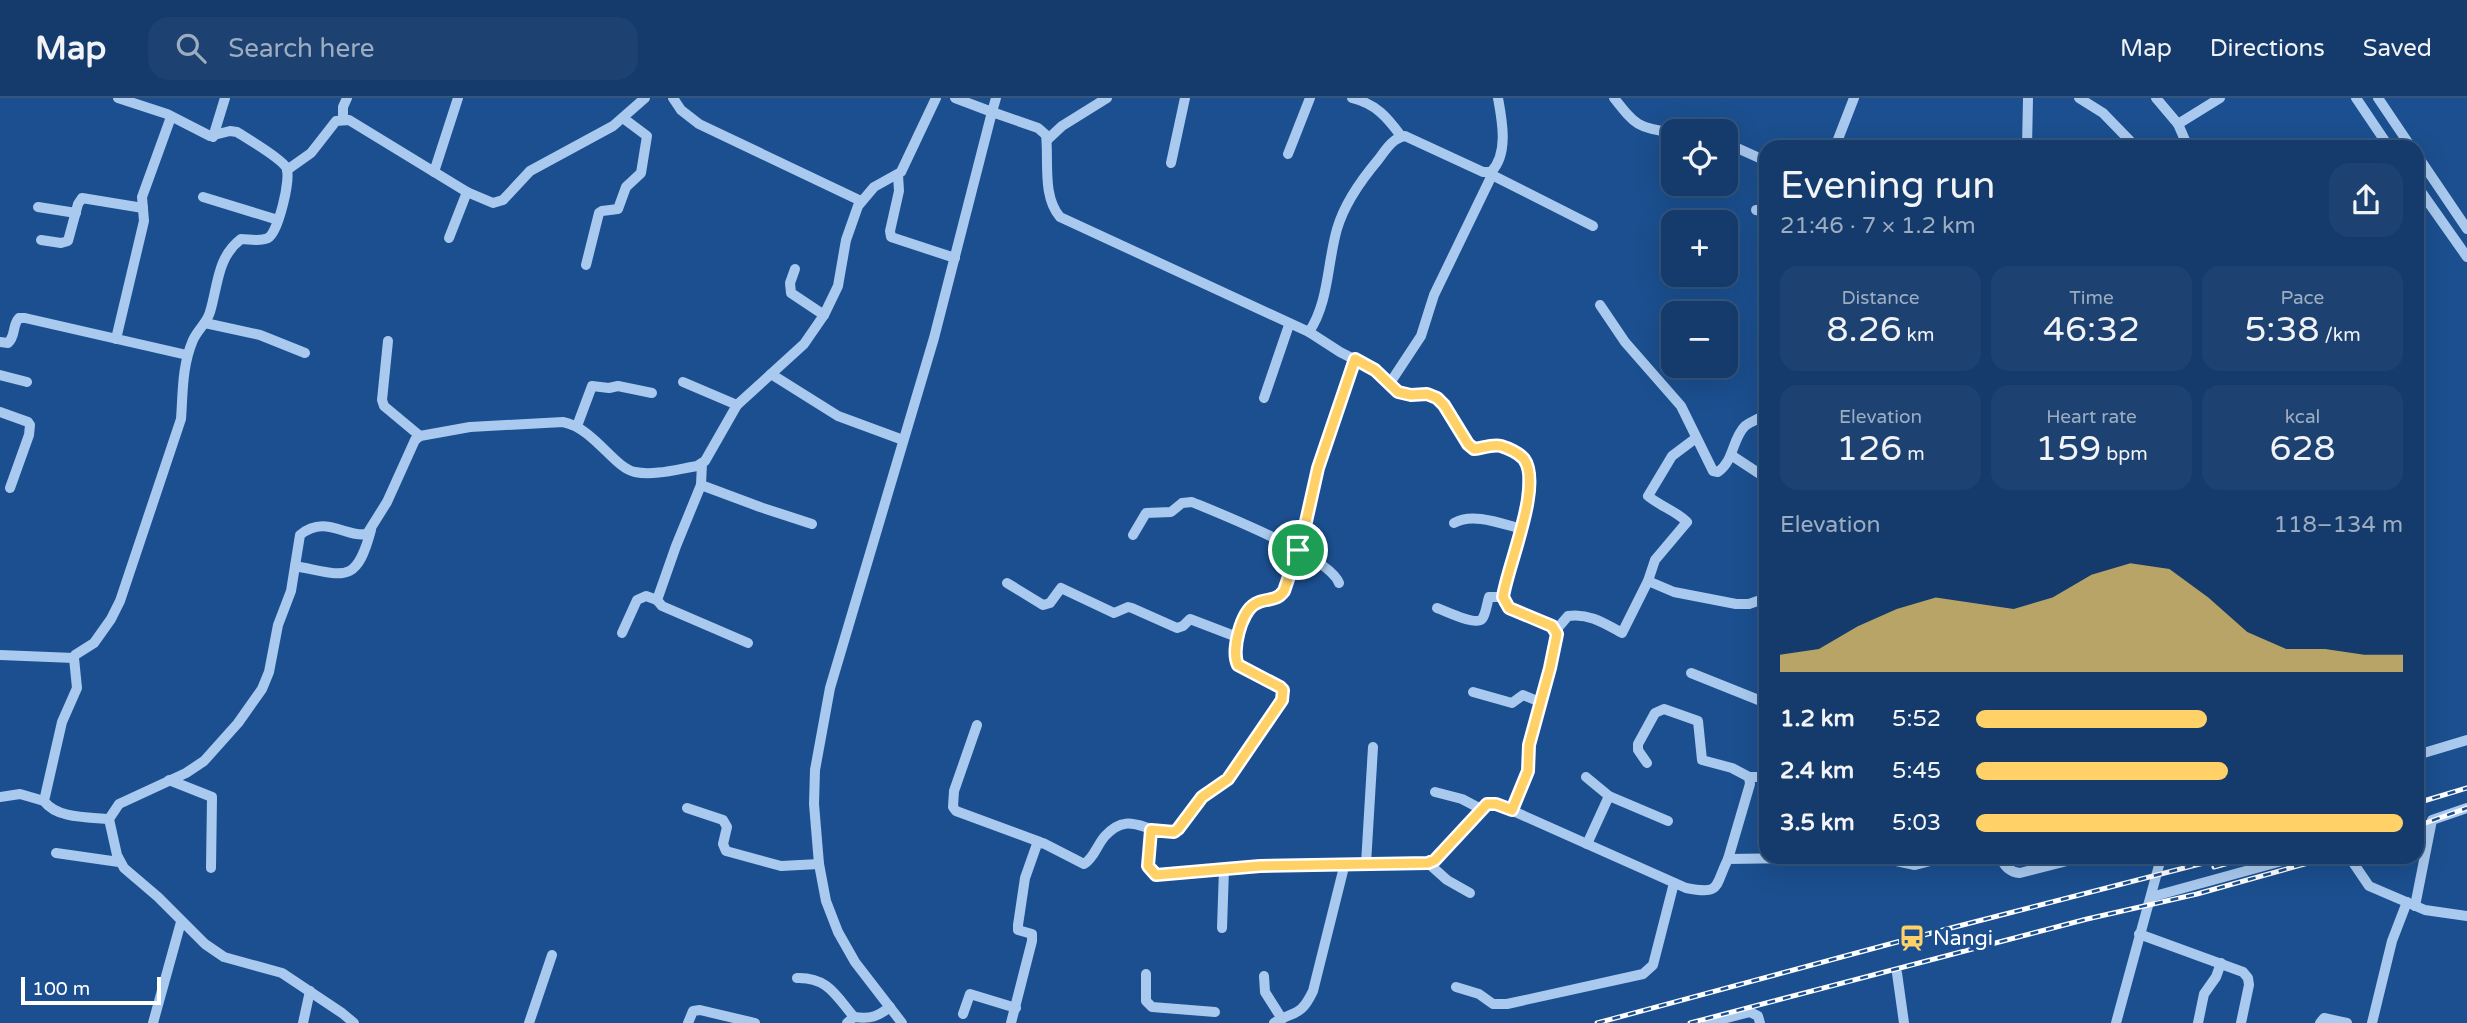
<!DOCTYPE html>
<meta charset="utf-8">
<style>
:root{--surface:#143b6b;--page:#1d4271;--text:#f1f3f6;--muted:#9dadc1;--line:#33557e;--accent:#ffd166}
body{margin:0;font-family:"Varela Round",sans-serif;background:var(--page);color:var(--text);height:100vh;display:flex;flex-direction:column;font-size:26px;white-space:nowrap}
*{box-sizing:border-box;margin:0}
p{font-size:23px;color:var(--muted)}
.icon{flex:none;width:38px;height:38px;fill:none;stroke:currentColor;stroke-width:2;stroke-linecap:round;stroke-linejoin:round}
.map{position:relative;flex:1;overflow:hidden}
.side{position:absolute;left:1759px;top:42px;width:665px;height:724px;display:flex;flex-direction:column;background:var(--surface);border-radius:21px;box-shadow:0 7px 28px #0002,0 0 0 2px var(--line)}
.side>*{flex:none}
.fabs{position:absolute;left:1661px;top:21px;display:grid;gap:14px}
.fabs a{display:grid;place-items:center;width:77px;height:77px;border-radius:14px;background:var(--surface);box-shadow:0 7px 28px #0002,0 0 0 2px var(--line);font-size:35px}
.scale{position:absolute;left:21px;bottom:18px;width:140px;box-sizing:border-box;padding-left:7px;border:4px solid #fff;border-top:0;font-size:19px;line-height:24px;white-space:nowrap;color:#fff;-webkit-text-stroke:5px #1b4f8f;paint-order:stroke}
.pin{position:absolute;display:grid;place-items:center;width:60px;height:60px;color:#fff;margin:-30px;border:4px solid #fff;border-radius:50%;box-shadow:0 2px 7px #0007}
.round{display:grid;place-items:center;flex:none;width:74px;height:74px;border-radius:21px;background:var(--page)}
.head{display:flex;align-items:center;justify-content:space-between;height:119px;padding:0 21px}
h1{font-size:38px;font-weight:600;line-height:52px}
.figures{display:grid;grid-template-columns:repeat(3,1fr);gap:10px;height:119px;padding:7px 21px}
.figures div{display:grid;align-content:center;border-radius:18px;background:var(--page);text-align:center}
.figures b{font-size:35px;font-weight:600}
.figures small{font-size:19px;font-weight:400}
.figures p{font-size:19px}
.chart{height:196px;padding:14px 21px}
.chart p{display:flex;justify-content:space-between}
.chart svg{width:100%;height:126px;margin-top:7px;fill:var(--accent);opacity:.7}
ul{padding:0 21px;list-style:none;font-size:23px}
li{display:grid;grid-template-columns:112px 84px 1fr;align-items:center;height:52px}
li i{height:18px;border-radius:9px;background:var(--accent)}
header{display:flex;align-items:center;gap:42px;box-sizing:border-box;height:98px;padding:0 35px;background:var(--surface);border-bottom:2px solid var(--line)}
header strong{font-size:33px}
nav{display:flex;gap:38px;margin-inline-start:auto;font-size:24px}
.search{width:490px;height:63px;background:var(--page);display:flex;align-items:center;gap:18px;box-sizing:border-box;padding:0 24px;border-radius:21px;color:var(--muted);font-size:26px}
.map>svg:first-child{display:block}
</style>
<header>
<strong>Map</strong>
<div class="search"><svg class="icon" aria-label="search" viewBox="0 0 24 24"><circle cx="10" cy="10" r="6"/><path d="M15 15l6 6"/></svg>Search here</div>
<nav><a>Map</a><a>Directions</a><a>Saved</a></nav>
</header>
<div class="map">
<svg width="2467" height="925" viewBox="0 0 2467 925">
<rect width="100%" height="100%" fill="#1b4f8f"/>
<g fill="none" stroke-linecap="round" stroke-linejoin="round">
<g stroke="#a9c9ee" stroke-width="10">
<polyline points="673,0 681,12 699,26 861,103"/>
<polyline points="955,0 992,14 996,0"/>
<path d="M1352 0C1376 6 1387 19 1401 38"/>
<path d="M1614 0C1636 28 1637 29 1673 35"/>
<polyline points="2079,0 2103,15 2136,49"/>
<polyline points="2156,0 2178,26 2188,49"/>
<polyline points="2356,0 2389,49"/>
<polyline points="2378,0 2411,49"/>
<polyline points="343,22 343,9 347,0"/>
<polyline points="2178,26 2220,0"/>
<polyline points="213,39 225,0"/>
<polyline points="1047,42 1062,28 1107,0"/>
<polyline points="1726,45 1766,63"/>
<polyline points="1835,49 1854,0"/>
<polyline points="2027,49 2028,0"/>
<polyline points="1288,56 1310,0"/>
<polyline points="2417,57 2467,131"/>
<polyline points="1171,65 1185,0"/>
<polyline points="287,72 311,55 336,23 349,22 467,94 493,105 503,102 530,73 613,28 645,0"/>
<polyline points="434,74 458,0"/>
<polyline points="1488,75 1593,128"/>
<polyline points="898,77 899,93 890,133 891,139 955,160"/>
<polyline points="2417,88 2467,159"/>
<polyline points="203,99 278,122"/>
<polyline points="38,109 76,115"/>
<polyline points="1756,112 1766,114"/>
<polyline points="449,140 467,94"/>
<polyline points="41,142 61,145 68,143 78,106 82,100 143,110"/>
<polyline points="586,167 599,115 602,113 618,111 626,89 641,75 647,38 623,20"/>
<polyline points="795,171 790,185 791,195 824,217"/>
<path d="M1600 207 1625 244 1681 308 1713 373 1718 374C1734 363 1732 341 1745 328 1751 323 1759 321 1766 316"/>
<polyline points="205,225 260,237 305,255"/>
<polyline points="1309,234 1340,254 1375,272 1398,294 1405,296 1427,296 1437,300 1444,307 1468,346 1474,350 1501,348 1520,357 1528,370 1526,409 1503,499 1504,505 1509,510 1552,528 1557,536 1550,570 1529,647 1528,673 1512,712"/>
<polyline points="116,241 144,123 142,99 171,19"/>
<polyline points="388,243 382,302 384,308 420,338"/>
<path d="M0 244 8 245C16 238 12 227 19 220H25L187 257"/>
<polyline points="771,276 838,318 903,342"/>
<polyline points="0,277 27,284"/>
<polyline points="683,284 737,307"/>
<polyline points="1390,285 1421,238 1434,197 1492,77"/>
<polyline points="1264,300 1289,227"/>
<polyline points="0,314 28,324 30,327 29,337 10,390"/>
<polyline points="577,328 592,288 609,290 618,288 652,295"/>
<polyline points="1731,357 1766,380"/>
<polyline points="702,365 701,387 760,409 812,426"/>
<polyline points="701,387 676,448 657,502 662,508 748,545"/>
<path d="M1454 425C1473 414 1502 426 1522 431"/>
<path d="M1133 437 1146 415 1171 414 1182 405 1192 404C1221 416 1330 459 1339 485"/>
<path d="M295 468C344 477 356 488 371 432"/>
<polyline points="1648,483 1674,494 1736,506 1749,506 1766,500"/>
<polyline points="1007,485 1043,507 1050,505 1061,490 1114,515 1128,509 1132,510 1177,530 1183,528 1190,521 1237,539"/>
<path d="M1437 510C1446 513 1475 528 1482 521 1486 516 1487 505 1489 499H1503"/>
<path d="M1556 532 1568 518C1589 515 1604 525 1622 535L1648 483 1655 462 1687 424C1676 413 1660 408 1648 398L1672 358 1696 340"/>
<polyline points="622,535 637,502 646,498 657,502"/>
<polyline points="0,557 74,560"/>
<polyline points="1691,575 1766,605"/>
<polyline points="1473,594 1512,605 1523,597 1540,604"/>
<polyline points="977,627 954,693 953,709 956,713 1040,744"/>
<polyline points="2417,657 2467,642"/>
<polyline points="1647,665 1638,652 1638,646 1655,615 1664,611 1698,623 1702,662 1732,670 1749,679 1750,686 1728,761"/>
<polyline points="1586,679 1609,698 1668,723"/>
<polyline points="1749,679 1766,679"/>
<polyline points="169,682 212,699 211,770"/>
<polyline points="1435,694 1462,701 1481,711"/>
<polyline points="0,699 20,696 44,703"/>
<polyline points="687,710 723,722 727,729 723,746 726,753 781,768 819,766"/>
<path d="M109 721C89 719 57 721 44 703L62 624 77 590 74 560 75 557 94 545 111 521 120 503 181 321C183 293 182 268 193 242 198 231 207 225 210 214 218 188 217 159 241 141 249 141 260 144 268 140 278 135 292 79 286 69 279 59 248 41 237 34L230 33 210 38 167 16 118 0"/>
<polyline points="1151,732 1148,768 1156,777 1260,768 1345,765"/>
<polyline points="1587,746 1609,698"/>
<polyline points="56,755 119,764"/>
<polyline points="1882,760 1915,767 1942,760"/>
<path d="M2000 760C2005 768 2009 774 2020 775L2079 760"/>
<polyline points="2350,760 2369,788 2425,812 2467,818"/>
<polyline points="1428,765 1447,782 1470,795"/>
<polyline points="1366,766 1373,649"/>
<polyline points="2151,799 2293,760"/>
<polyline points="2415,808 2432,722 2467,710"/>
<polyline points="1222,830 1224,771"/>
<polyline points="2139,836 2243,874 2248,880 2249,887 2241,925"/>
<polyline points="1897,875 1904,925"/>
<polyline points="1146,876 1146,903 1152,909 1215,914"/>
<polyline points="1264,878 1265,894 1282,921"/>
<path d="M797 880C828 879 836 898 854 919"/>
<polyline points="1456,889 1479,896 1493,906 1507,906 1643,876 1653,867 1674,785"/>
<polyline points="963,916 970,896 1016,910"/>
<polyline points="153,925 181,824"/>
<polyline points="303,925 310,893"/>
<path d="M354 925 342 915 282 875 224 859 205 846 158 799 124 770 117 757 109 721 119 706 186 675 204 663 238 625 262 591 269 574 278 527 291 493 300 437C325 416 346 440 367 436L387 404 415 342 420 338 470 329 563 324C594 330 614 370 635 374 654 378 678 371 697 368L705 363 737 307 804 246 824 217 838 188 846 142 858 108 874 89 901 74 936 0"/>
<polyline points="529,925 552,857"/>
<polyline points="688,925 693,913 700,912 755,925"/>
<path d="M847 925 854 919C871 921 877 919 890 909"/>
<path d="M902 925 855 864 838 834 826 803 819 766 814 706 815 672 830 590 934 240 992 14 1038 30 1046 37C1049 63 1042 98 1060 119L1309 234C1329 204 1327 166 1337 131 1344 107 1362 81 1378 62 1385 53 1392 40 1405 38L1483 74H1491C1509 56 1502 22 1498 0"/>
<path d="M1011 925 1032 843V836L1018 832V827L1025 780 1037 746 1043 745 1084 766C1094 760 1097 747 1105 738 1129 712 1143 735 1174 734L1181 728 1201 699 1228 681 1282 602 1283 592 1280 589 1236 564C1235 548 1240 515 1254 506 1265 499 1275 505 1284 493L1303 437 1318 370 1355 261"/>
<path d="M1274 925C1295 912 1300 920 1313 893L1345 765H1428L1435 762 1487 706 1504 709 1686 790C1722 797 1714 789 1728 761L1800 760"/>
<polyline points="1707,925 1750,914 1758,918 1760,925"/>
<polyline points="2116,925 2161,760"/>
<polyline points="2198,925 2204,896 2216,879 2221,865"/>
<polyline points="2320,925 2324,920 2347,925"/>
<polyline points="2372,925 2392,843 2407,804"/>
</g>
<g stroke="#fff" stroke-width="5">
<g id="rail">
<polyline points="2417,705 2467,690"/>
<polyline points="2417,728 2467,710"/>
<polyline points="2214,769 2247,760"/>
<polyline points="1597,925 1912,840 2223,760"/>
<polyline points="1690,925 2087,821 2197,796 2326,760"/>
</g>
</g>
<use href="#rail" stroke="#1b4f8f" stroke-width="2.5" stroke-dasharray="8" stroke-linecap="butt"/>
</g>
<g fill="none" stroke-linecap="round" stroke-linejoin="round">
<g stroke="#fff" stroke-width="14">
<path id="route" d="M1355 261 1375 272 1398 294 1411 297 1427 296 1437 300 1444 307 1468 346 1474 351C1483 350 1492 346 1501 348 1508 350 1519 355 1524 361 1543 387 1507 469 1503 499L1509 510 1552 528 1557 536 1550 570 1529 647 1528 673 1512 712 1496 706H1487L1435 762 1428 765 1260 768 1156 777 1148 768 1151 732 1174 734 1178 731 1202 699 1228 681 1282 602 1283 592 1280 589 1238 567C1231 553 1241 514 1255 506 1266 499 1275 505 1284 493L1303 437 1318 370Z"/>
</g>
<use href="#route" stroke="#ffd166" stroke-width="9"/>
</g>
<defs>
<g id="station-bare" transform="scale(2.1)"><path d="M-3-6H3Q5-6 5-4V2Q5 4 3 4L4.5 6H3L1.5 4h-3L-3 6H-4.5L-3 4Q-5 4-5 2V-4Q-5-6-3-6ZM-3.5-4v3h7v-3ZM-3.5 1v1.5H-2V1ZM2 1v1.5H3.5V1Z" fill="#ffd166" stroke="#1b4f8f" stroke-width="2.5" paint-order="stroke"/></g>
</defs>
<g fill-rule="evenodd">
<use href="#station-bare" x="1912" y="840"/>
</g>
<g text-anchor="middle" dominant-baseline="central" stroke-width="7" stroke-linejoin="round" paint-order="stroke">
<g font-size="21" fill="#fff" stroke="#1b4f8f" text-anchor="start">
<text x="1933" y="840">Nangi</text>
</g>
</g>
</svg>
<div class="fabs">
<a><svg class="icon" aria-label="locate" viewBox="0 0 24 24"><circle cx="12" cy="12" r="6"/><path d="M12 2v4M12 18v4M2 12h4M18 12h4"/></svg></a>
<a>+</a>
<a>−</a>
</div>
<div class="scale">100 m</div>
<div class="pin" style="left:1298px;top:452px;background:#1e9e55"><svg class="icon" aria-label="arrive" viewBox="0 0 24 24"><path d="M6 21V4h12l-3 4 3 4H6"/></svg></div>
<section class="side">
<div class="head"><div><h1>Evening run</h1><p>21:46 · 7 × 1.2 km</p></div><a class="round"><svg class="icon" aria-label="share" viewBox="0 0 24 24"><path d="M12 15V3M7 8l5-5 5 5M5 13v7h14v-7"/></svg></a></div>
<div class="figures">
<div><p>Distance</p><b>8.26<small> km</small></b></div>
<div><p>Time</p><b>46:32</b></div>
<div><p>Pace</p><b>5:38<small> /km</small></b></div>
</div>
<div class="figures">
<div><p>Elevation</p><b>126<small> m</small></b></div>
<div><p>Heart rate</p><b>159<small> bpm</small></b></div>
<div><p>kcal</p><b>628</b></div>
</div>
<div class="chart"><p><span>Elevation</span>118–134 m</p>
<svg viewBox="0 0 160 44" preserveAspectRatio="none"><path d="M0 44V38L10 36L20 28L30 22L40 18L50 20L60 22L70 18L80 10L90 6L100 8L110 18L120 30L130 36L140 36L150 38L160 38V44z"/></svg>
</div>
<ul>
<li><b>1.2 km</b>5:52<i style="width:54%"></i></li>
<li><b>2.4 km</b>5:45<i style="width:59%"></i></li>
<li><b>3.5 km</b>5:03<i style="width:100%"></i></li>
</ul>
</section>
</div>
